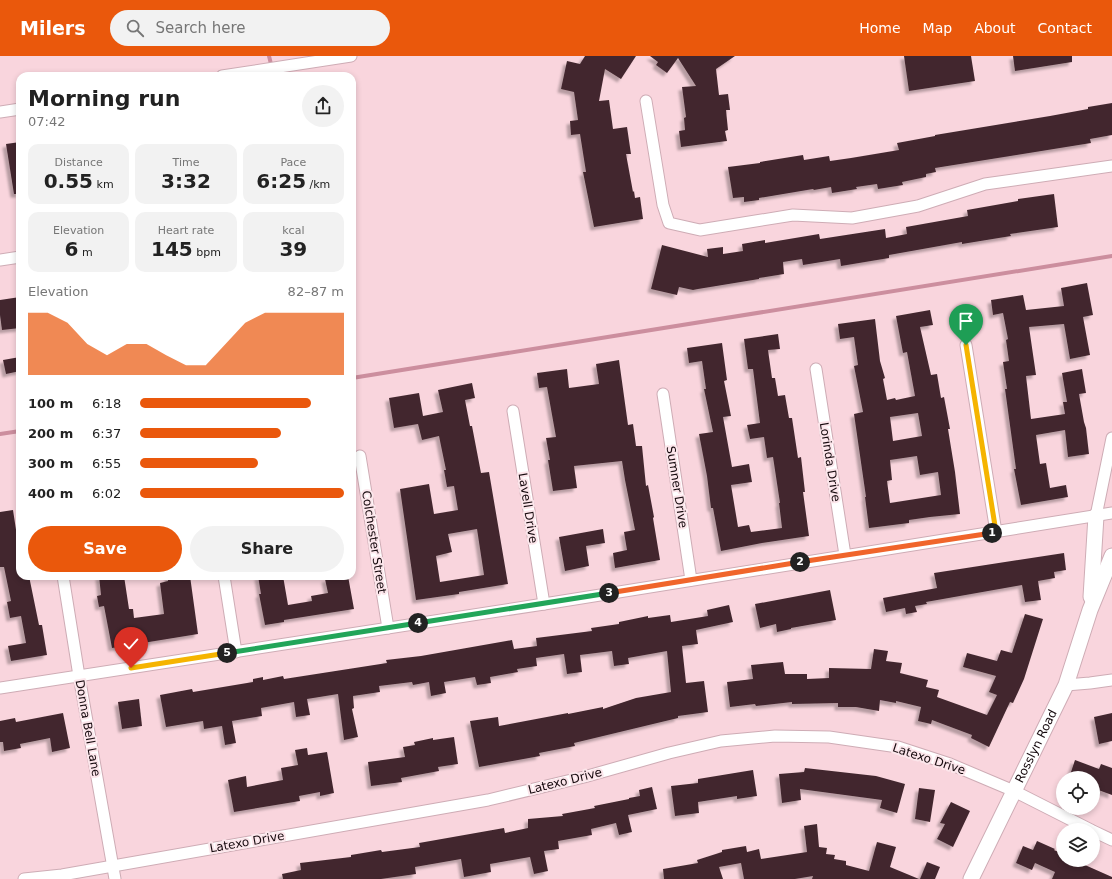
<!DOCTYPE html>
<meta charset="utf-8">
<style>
:root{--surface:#fff;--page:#f2f2f2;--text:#222;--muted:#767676;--accent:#ea580c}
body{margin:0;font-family:"DejaVu Sans",sans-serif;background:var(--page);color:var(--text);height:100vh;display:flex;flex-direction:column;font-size:15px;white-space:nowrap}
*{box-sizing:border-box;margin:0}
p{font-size:13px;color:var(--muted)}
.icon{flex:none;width:22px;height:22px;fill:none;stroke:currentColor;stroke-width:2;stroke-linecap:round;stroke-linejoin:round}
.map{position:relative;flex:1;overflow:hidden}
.panel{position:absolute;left:16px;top:16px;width:340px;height:508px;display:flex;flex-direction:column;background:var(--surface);border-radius:12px;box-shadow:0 2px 6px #0003}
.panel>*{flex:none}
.controls{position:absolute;left:1056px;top:715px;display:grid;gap:8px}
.controls a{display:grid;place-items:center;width:44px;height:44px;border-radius:50%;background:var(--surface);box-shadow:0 2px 6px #0003;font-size:20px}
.pin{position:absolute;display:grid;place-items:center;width:34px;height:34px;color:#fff;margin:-41px -17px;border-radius:50% 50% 50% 0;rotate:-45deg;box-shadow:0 0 4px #0007}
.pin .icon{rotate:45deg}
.km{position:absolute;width:20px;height:20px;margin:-10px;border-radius:50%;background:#222;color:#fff;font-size:11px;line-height:20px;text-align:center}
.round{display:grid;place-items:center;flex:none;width:42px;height:42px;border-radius:21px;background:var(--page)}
.headline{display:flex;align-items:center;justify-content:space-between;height:68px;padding:0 12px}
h1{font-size:22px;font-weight:600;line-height:30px}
.metrics{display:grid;grid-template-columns:repeat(3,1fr);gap:6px;height:68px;padding:4px 12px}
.metrics div{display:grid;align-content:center;border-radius:10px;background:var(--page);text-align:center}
.metrics b{font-size:20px;font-weight:600}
.metrics small{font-size:11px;font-weight:400}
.metrics p{font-size:11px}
.chart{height:112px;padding:8px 12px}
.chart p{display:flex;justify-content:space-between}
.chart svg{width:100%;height:72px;margin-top:4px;fill:var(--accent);opacity:.7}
.cta{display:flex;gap:8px;margin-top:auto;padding:8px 12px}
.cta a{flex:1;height:46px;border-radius:24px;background:var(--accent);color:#fff;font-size:16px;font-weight:600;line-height:46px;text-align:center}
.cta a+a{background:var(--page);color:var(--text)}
ul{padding:0 12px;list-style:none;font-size:13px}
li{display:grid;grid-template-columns:64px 48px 1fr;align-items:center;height:30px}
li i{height:10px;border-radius:5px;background:var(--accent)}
header{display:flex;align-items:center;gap:24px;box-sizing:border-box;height:56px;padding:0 20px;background:var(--accent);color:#fff}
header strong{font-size:19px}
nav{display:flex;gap:22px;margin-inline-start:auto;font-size:14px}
.search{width:280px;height:36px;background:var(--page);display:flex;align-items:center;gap:10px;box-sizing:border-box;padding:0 14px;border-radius:22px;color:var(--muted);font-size:15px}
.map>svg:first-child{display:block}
</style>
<header>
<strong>Milers</strong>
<div class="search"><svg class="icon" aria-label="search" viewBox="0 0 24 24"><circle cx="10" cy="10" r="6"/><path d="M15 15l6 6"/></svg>Search here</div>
<nav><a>Home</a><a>Map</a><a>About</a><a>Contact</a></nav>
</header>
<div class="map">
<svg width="1112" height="823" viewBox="0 0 1112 823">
<defs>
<filter id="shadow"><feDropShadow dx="-3.5" dy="3.5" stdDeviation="1" flood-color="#0004"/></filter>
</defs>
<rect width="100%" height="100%" fill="#f9d5dd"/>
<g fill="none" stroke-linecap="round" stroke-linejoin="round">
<g stroke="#cc8e9e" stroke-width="4">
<polyline points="269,0 274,20"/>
<polyline points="352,322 1112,200"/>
<polyline points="0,378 20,375"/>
</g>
</g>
<g fill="#42282f" fill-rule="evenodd" filter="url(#shadow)">
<polygon points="585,0 636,0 621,23 605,13 599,45 609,44 613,73 627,71 631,98 626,98 633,136 634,135 635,142 640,141 643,163 594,171 583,116 586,116 580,78 571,79 570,65 578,64 574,36 561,33 567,5 580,8"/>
<polygon points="650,0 735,0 716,13 719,39 728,38 730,54 726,54 728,74 725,75 727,85 681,91 679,75 685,74 684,62 686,61 682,31 696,30 678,2 667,17 656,9 658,6"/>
<polygon points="904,0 971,0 975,25 909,35"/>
<polygon points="1013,0 1072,0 1072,6 1015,15"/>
<polygon points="1112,47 1112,79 1090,83 1091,87 935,112 936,116 926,118 926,121 902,126 903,129 878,133 877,128 856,131 857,133 832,137 831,131 814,134 813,133 759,142 759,144 744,146 744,141 733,142 728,111 760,107 760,106 803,99 804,104 829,100 830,105 851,102 899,94 897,87 935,80 935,79 1050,60 1088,53 1088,51"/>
<polygon points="20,86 20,138 14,138 6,88"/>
<polygon points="1054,138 1058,171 1010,178 1011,180 962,188 962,186 889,199 889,202 841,210 840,203 803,209 802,203 783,206 784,218 759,222 759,223 698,233 693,234 679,231 677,239 651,233 662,189 708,201 707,193 723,191 723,198 743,195 742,188 765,184 765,187 819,178 820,183 885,173 886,182 907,178 906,171 968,160 967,154 1018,145 1018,143"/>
<polygon points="1087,227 1093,259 1083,261 1090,299 1070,303 1064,268 1029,271 1036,319 1026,320 1031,363 1065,358 1063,346 1067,346 1062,317 1082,313 1086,337 1079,338 1084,366 1086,372 1089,398 1068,401 1065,374 1036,379 1040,408 1046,407 1050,432 1066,429 1068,441 1021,449 1014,413 1016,413 1005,333 1007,333 1003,306 1009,305 1006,284 1008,283 1003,257 993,259 991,244 1023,239 1026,254 1064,250 1061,232"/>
<polygon points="20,241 20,272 2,274 0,259 0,244"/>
<path d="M930 254 933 269 920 271 931 319 937 318 941 342 944 341 950 373H948L955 416 960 458 930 461 909 464V467L869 472 865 441H866L854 358 863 356 854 310 858 309 854 281 840 283 838 268 875 263 880 305 885 322 883 323 887 344 895 342 896 344 915 340 907 296 903 297 896 260ZM918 357 922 380 893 385 890 361ZM917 400 920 419 938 416 941 439 890 447 887 425 892 424 890 404Z"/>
<polygon points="778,278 780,293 768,294 772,322 775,322 778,340 785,339 789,362 792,362 798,402 801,401 805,436 803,436 809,480 762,487 721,495 713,452 711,452 707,420 699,378 713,376 704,333 706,333 702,305 689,307 687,292 722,287 727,324 724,325 731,360 723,361 732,411 749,408 752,426 731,429 738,471 749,469 751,476 782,472 779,447 780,447 773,401 767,402 764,381 750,383 747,369 760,367 753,313 748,313 744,283"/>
<polygon points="20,301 20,315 6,318 3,304"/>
<polygon points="619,304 628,369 633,368 636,390 642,390 646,430 648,429 654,461 653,462 660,504 615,512 613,497 627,494 624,476 635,474 625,424 622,405 574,410 577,432 553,435 548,404 550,404 546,382 556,381 547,331 539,332 537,317 567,313 569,332 599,328 596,308"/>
<path d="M472 327 475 342 465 344 470 370H472L481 417 489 416 508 528 459 536V538L416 544 400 433 429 428 434 458 458 454 454 430 447 431 444 414H446L439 380 422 384 418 368 394 372 389 342 419 337 423 360 443 356 438 334ZM477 473 484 519 440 526 436 500 452 496 448 478Z"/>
<polygon points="13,454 20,500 20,520 29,520 39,569 42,569 47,599 11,605 8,590 26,587 21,560 10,562 7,546 11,545 4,511 0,511 0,456"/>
<polygon points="603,473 605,487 586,490 589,510 565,515 559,481"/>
<polygon points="1064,497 1066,514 1054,516 1055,522 1038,525 1041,544 1025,546 1022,529 926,546 927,548 915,550 917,556 906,558 905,552 886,556 883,542 937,532 934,517"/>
<polygon points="99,520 124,520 129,553 133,553 134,562 164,558 160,527 168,525 168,520 190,520 198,578 112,592 104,550 99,551 97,540 101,539"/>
<polygon points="258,520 283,520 288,549 312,545 311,540 328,537 325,523 348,520 354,553 284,564 284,566 265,569 259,538 261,538"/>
<polygon points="830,534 836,564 791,572 791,573 777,576 776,568 760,572 755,548"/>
<polygon points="729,549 733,566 696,574 698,588 682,590 686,627 704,625 708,656 678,660 678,662 574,687 575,690 539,697 540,700 479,711 470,665 498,661 499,670 568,657 568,658 603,651 603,653 636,642 671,636 667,595 628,602 629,608 614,610 612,595 580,599 582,616 567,618 564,598 536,602 537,610 517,613 518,616 490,621 491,627 477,629 475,621 444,626 446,637 431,640 429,626 413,629 412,626 379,630 380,636 353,640 354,652 352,653 358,681 344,684 338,638 307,643 310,659 296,661 294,646 261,652 262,660 232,665 236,687 225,689 222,670 204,673 203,665 166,671 160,639 192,633 193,636 253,626 253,623 263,621 263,624 283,620 284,623 387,607 386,604 421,600 512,584 514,593 537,590 536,582 592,575 591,572 619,568 619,566 648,560 648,562 670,559 671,566 708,560 707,554"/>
<polygon points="1025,558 1043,563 1024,623 1013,647 1010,646 989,691 971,682 972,679 932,664 931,668 918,665 921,651 896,645 896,647 880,644 879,655 856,651 838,651 838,647 792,648 792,646 756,650 755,648 730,651 727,626 753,623 751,609 783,606 785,618 807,618 807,623 829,622 829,612 871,613 874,593 888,595 886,605 902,607 900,617 928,624 926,631 939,634 937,641 987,659 997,639 989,636 996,620 963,611 967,597 997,605 1001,594 1012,597"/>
<polygon points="139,643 142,670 122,673 118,646"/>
<polygon points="63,657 70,692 52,696 50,682 20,688 21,692 4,695 3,686 0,686 0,665 15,662 16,666"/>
<polygon points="1112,657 1112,685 1099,688 1094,661"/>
<polygon points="454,681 458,708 438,711 439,715 401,722 402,726 371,730 368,706 405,701 403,691 415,689 414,686 433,682 433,684"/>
<polygon points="307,692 308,699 327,696 334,737 320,740 320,736 299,740 300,745 234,756 228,724 246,720 247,731 283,724 281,712 298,709 295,694"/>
<polygon points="1075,704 1099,713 1101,708 1112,712 1112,739 1093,732 1093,722 1069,722"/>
<polygon points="805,712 876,720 905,728 897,757 880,752 882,744 800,733 801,744 782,747 779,718 804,716"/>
<polygon points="753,714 757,740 737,743 737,740 698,746 699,757 675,760 671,730 698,727 698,723"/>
<polygon points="652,731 657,753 628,759 632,776 619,779 616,767 591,773 592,779 558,785 559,793 544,795 548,815 534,818 530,801 490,808 491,816 464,821 461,803 415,811 416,818 381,823 283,823 282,818 301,814 300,807 351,801 351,799 381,794 382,796 420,791 419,787 504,772 505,777 528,772 528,763 563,760 562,758 595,752 594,750 629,743 629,742 640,740 639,734"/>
<polygon points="919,732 935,734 930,766 915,763"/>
<polygon points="951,746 970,755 953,791 937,783 945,768 940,767"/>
<polygon points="817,768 819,791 827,792 826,798 835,799 834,803 846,805 846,809 869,815 877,786 896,791 890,811 919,823 812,823 813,820 795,823 744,823 741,807 719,811 723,823 664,823 663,813 698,807 697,804 722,796 722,794 746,790 747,796 759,793 761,803 807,796 804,770"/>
<polygon points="1037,785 1055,793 1054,794 1063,798 1063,804 1078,804 1085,807 1085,809 1112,821 1112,823 1052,823 1055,816 1035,807 1032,814 1016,807 1023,790 1033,794"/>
<polygon points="927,806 940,811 935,823 920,823"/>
</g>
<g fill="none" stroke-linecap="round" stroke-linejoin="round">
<g stroke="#ceacb5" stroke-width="13">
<g id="street">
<polyline points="222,20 351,0"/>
<polyline points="646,45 663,149 669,167 700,174 793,159 852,162 918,150 985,128 1112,110"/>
<polyline points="0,56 20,53"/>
<polyline points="0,204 20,201"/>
<polyline points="966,289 996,476"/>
<polyline points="816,313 845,499"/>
<polyline points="663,338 691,524"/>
<polyline points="513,355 544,548"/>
<polyline points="360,400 388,572"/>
<polyline points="1096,460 1112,382"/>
<polyline points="63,520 79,620 115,823"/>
<polyline points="224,520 236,596"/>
<polyline points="1066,629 1090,627 1112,624"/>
<polyline points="0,632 544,548 1112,457"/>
<polyline points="1093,775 1112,784"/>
<polyline points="24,823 62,819 488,744 584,721 669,697 721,685 775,680 829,681 898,691 950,708 1014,735 1091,774"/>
</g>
</g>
<g stroke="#ceacb5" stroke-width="17">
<g id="secondary">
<polyline points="1091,541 1096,460"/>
<path id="s1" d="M971 823 1066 629 1090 554 1112 500"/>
</g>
</g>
<use href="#street" stroke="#fff" stroke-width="11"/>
<use href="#secondary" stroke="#fff" stroke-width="15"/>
</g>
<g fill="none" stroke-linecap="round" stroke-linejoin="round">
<g stroke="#fff" stroke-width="8">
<polyline id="split-1" points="966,289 996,476 992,477"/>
</g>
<g stroke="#fff" stroke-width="8">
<polyline id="split-2" points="800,506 992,477"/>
</g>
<g stroke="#fff" stroke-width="8">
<polyline id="split-3" points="609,537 800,506"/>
</g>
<g stroke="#fff" stroke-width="8">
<polyline id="split-4" points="418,567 609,537"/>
</g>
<g stroke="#fff" stroke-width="8">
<polyline id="split-5" points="227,597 418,567"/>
</g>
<g stroke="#fff" stroke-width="8">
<polyline id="split-6" points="131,612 227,597"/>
</g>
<use href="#split-1" stroke="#f5b400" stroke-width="5"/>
<use href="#split-2" stroke="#f0652b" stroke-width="5"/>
<use href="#split-3" stroke="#f0652b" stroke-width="5"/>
<use href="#split-4" stroke="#22a559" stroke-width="5"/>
<use href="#split-5" stroke="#22a559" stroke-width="5"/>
<use href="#split-6" stroke="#f5b400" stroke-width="5"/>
</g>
<g text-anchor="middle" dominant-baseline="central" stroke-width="4" stroke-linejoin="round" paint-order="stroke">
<g font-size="12" fill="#160a0e" stroke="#fce6eb">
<text transform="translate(830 406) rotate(81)">Lorinda Drive</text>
<text transform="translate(677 431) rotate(81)">Sumner Drive</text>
<text transform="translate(528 452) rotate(81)">Lavell Drive</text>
<text transform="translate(374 486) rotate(81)">Colchester Street</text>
<text transform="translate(88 672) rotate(80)">Donna Bell Lane</text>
<text stroke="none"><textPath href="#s1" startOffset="148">Rosslyn Road</textPath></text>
<text transform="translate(929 703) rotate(18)">Latexo Drive</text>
<text transform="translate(565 725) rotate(-14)">Latexo Drive</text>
<text transform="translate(247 786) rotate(-10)">Latexo Drive</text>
</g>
</g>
</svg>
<div class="controls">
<a><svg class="icon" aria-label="locate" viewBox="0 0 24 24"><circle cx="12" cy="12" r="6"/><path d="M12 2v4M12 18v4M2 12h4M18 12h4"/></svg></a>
<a><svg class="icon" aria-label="layers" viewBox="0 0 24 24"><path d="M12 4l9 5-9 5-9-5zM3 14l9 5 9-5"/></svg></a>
</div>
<div class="pin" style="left:966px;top:289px;background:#1e9e55"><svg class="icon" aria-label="arrive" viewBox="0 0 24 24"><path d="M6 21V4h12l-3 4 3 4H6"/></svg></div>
<div class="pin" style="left:131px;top:612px;background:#d93025"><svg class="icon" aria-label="check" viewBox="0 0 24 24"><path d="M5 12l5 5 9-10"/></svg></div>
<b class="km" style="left:992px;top:477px">1</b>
<b class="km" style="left:800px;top:506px">2</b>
<b class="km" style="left:609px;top:537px">3</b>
<b class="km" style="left:418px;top:567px">4</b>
<b class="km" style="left:227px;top:597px">5</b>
<section class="panel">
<div class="headline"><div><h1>Morning run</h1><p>07:42</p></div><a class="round"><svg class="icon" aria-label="share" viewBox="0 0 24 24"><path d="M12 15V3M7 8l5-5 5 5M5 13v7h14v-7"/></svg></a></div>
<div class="metrics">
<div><p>Distance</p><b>0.55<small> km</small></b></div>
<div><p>Time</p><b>3:32</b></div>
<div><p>Pace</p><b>6:25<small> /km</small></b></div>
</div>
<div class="metrics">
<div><p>Elevation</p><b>6<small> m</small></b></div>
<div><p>Heart rate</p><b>145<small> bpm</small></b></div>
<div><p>kcal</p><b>39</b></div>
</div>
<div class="chart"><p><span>Elevation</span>82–87 m</p>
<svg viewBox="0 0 160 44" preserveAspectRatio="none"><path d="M0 44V6L10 6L20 12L30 25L40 32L50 25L60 25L70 32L80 38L90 38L100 25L110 12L120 6L130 6L140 6L150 6L160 6V44z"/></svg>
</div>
<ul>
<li><b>100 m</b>6:18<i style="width:84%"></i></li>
<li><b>200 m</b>6:37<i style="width:69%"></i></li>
<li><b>300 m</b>6:55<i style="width:58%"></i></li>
<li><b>400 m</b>6:02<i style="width:100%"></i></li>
</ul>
<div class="cta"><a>Save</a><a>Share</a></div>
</section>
</div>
